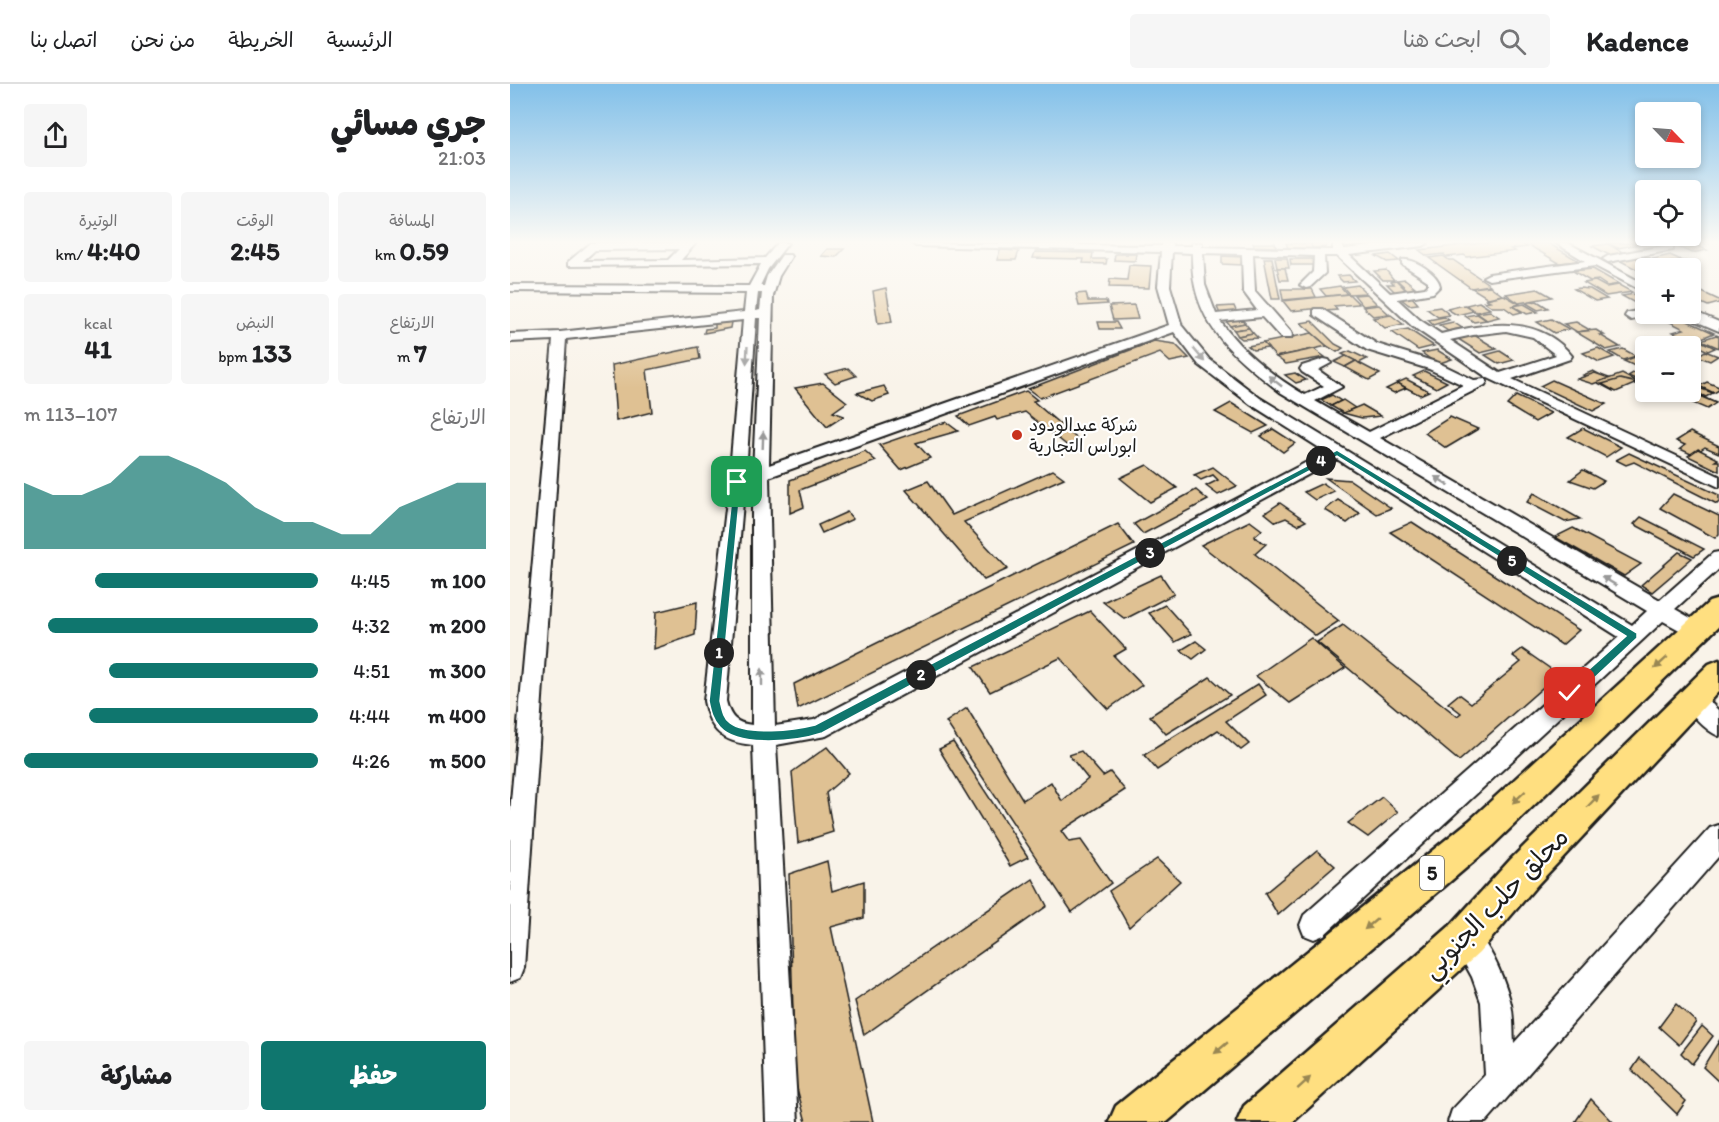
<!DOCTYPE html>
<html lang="ar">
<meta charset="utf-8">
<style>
:root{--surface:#fff;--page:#f6f6f6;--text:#202124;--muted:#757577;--line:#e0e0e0;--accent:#0f766e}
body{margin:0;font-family:Itim,"Playpen Sans Arabic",sans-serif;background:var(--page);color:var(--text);direction:rtl;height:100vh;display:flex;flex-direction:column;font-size:22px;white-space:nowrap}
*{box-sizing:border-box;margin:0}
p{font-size:20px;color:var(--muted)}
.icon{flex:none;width:33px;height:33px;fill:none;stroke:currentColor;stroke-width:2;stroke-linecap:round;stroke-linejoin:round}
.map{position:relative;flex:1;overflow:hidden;direction:ltr}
.drawer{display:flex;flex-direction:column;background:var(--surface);width:510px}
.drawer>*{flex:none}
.needle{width:39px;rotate:115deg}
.tools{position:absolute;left:1125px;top:18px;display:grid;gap:12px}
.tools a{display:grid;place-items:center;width:66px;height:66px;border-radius:6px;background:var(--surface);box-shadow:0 3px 9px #0003;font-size:30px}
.pin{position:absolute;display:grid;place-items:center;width:51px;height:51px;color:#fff;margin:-26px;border-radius:12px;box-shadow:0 3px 9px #0006}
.km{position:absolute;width:30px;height:30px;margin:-15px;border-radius:50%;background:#222;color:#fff;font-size:16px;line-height:30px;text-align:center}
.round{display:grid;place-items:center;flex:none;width:63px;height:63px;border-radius:6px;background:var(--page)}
.head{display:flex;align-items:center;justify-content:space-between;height:102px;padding:0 24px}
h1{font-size:33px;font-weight:800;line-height:45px}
.figures{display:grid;grid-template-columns:repeat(3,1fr);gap:9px;height:102px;padding:6px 24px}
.figures div{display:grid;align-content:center;border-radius:6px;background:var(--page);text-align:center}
.figures b{font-size:26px;font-weight:800}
.figures small{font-size:16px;font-weight:400}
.figures p{font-size:16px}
.chart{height:168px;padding:12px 24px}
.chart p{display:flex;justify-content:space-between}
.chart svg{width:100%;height:108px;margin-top:6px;fill:var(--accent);opacity:.7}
.action{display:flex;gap:12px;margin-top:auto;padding:12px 24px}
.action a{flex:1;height:69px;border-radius:6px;background:var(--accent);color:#fff;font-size:24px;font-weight:800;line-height:69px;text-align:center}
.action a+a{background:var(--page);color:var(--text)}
ul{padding:0 24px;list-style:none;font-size:20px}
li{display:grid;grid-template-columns:96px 72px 1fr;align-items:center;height:45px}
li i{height:15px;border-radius:8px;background:var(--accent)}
header{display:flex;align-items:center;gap:36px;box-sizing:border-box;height:84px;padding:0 30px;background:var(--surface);border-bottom:2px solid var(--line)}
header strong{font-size:28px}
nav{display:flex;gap:33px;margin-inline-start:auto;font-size:21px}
.search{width:420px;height:54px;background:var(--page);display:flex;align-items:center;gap:15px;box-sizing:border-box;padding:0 21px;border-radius:6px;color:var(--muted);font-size:22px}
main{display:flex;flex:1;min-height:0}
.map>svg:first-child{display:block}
</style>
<header>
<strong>Kadence</strong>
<div class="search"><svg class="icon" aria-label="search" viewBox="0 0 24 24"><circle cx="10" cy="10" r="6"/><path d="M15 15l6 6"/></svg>ابحث هنا</div>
<nav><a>الرئيسية</a><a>الخريطة</a><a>من نحن</a><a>اتصل بنا</a></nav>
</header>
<main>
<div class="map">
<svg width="1209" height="1038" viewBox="0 0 1209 1038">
<rect width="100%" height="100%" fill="#f9f3e9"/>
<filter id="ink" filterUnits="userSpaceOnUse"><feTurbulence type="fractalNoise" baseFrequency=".0167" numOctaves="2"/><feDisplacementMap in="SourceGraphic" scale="12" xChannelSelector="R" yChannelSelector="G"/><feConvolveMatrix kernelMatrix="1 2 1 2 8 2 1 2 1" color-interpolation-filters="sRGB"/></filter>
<g filter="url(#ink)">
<g fill="#dfc193" stroke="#1c1c1c" stroke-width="1.5">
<polygon points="743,159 765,159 766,163 744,162"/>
<polygon points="776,159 802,160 804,165 778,164"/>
<polygon points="801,159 818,159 816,163 802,164"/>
<polygon points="971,159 1010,159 1017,163 1001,165 1005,167 957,173 954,171 937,173 933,170 917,172 909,166"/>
<polygon points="1015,159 1038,159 1069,177 1049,179"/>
<polygon points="1097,159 1134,159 1108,164"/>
<polygon points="1159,159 1180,159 1197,166 1182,169"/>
<polygon points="1098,160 1114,169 1114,170 1101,172 1082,162"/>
<polygon points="317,165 334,165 326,173 311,172"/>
<polygon points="490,166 509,167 506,176 487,176"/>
<polygon points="525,168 583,169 582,175 597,175 596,180 573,179 574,175 523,174"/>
<polygon points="605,170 626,170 625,177 604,176"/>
<polygon points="880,170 889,177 877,178 866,172"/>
<polygon points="1160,171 1171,176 1153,180 1143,175"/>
<polygon points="712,172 732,173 732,181 712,180"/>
<polygon points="933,172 939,176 943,176 980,201 961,204 919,174"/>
<polygon points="1124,172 1130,175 1138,173 1153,181 1128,186 1107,175"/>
<polygon points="754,174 762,174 770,215 762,215"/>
<polygon points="765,174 777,174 779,184 767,184"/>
<polygon points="780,175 802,175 804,181 781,181"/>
<polygon points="1175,177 1185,181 1160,184 1153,181"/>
<polygon points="619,181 641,182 639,204 599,203 600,195 617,196"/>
<polygon points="767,184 775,184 778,196 770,196"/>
<polygon points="1083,185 1109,200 1097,202 1088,196 1080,197 1063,187"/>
<polygon points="876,186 884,196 873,196 864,187"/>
<polygon points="839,191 845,197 833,198 827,192"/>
<polygon points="895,195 905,203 903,203 906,205 898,206 887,196"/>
<polygon points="886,196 896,206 894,206 896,209 886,209 877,200 884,200 881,197"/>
<polygon points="1085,197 1096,203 1109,201 1122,208 1096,212 1074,199"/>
<polygon points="848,201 856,209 839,210 833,203"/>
<polygon points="830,202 837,210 816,212 810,205"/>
<polygon points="980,202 992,211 978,214 962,204"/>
<polygon points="376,204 382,238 368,240 363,207"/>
<polygon points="1070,204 1080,205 1097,215 1085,217 1064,205"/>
<polygon points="771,205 802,205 806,213 773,216"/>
<polygon points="1028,205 1042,213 1009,219 996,210"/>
<polygon points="1192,208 1209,216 1209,219 1198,222 1180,214 1180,211"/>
<polygon points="576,209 578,217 596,217 597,220 569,222 566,210"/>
<polygon points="839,210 849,220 824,222 827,226 815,227 812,224 781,227 773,217"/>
<polygon points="857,210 867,220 853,222 844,211"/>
<polygon points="1125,210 1136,215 1136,225 1112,212"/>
<polygon points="994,211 1010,220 1002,222 1012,228 1004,230 994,223 982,223 974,218 980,217 976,215"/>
<polygon points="902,213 908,220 899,221 890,214"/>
<polygon points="1027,217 1038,224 1028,226 1016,219"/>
<polygon points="969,218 980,225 966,228 956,221"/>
<polygon points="1014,220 1028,228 1017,230 1003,222"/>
<polygon points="624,221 628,235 603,236 599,222"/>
<polygon points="869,221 879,230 863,232 853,223"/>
<polygon points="954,221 964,227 947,231 937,225"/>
<polygon points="724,222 727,229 710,230 707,223"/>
<polygon points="930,223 940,231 928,233 917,225"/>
<polygon points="980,227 989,233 977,236 967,229"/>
<polygon points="967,230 976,236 964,238 955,232"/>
<polygon points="1153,230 1162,230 1204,249 1182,258 1163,248 1174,245 1146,231"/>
<polygon points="881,231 893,240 875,244 863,234"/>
<polygon points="934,233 939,236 923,241 918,236"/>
<polygon points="731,234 735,239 720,242 715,236"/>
<polygon points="1041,235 1059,245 1044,249 1027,238"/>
<polygon points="802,237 825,260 833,264 827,268 817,262 791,239"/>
<polygon points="221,238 220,244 194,249 195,245 205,244 205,240"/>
<polygon points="588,238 606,238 610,245 590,245"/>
<polygon points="943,238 952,244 938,247 929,241"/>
<polygon points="1066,238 1080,246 1067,248 1054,240"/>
<polygon points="735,239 739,244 724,246 720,242"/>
<polygon points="739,244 743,249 728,252 724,246"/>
<polygon points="898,245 924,262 908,266 882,248"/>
<polygon points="1086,246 1094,251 1090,251 1110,263 1096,266 1066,248"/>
<polygon points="743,249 748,254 732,255 728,252"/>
<polygon points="802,249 817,262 766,273 753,259"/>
<polygon points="961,249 987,265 970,269 945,253"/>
<polygon points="1206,251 1209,252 1209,264 1191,256"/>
<polygon points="644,257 665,260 679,274 660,278 650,269 530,314 518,305"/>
<polygon points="1190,257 1193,258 1205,264 1198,267 1183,260"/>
<polygon points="753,259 758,264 743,266 738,262"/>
<polygon points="188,263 190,275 137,286 142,328 106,337 102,281"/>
<polygon points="1088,264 1104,273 1089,278 1073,269"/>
<polygon points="804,265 815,273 776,280 766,273"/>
<polygon points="1113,265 1126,272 1113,276 1100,268"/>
<polygon points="927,266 942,275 927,280 912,269"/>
<polygon points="840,267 857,275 849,279 832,270"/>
<polygon points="990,267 1004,276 989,280 975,271"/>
<polygon points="1195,267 1208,272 1200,277 1187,272"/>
<polygon points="836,272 846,277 835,283 824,278"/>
<polygon points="1125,273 1136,277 1136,280 1127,283 1114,277"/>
<polygon points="846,277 849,279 870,290 859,296 835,283"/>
<polygon points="338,284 346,292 325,299 315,290"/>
<polygon points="1128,286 1136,289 1136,299 1118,292"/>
<polygon points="914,287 937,298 926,304 903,292"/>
<polygon points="1083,287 1098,295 1112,290 1127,298 1103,307 1073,291"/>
<polygon points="785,289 796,296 786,299 775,291"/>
<polygon points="1085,289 1099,294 1083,300 1067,295"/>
<polygon points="896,295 919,307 910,311 887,299"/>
<polygon points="1110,295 1127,299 1106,308 1092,300"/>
<polygon points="1042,296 1096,320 1083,327 1030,302"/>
<polygon points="1197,298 1209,303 1209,306 1204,309 1189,302"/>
<polygon points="313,299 337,318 323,328 334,332 317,343 285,304"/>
<polygon points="888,299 896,304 884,309 876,305"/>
<polygon points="374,302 379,311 362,317 347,309"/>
<polygon points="1189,304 1203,309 1196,313 1183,307"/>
<polygon points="516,307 527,316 523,317 571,358 559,363 515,328 487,336 485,333 459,342 448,332"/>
<polygon points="1160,308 1183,308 1205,319 1196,323"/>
<polygon points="1166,308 1180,308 1206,319 1197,325 1162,310"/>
<polygon points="822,311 831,317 821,322 811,316"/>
<polygon points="1006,312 1041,329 1025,338 997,321"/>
<polygon points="833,316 845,324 833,329 821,322"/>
<polygon points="721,319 758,342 743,349 705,328"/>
<polygon points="852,321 871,332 852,334 833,329"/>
<polygon points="940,333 968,345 936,364 915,349"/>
<polygon points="436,338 448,347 406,359 420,374 391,386 369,361"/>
<polygon points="1073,344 1111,363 1096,373 1058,353"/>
<polygon points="763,345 785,359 773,368 751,352"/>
<polygon points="1180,348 1209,362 1209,369 1195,363 1183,371 1170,365 1175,361 1166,357"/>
<polygon points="1188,365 1208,375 1205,377 1209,377 1209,387 1178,372"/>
<polygon points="355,367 366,377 290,406 294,423 280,429 280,396"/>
<polygon points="1119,369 1209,411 1209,418 1207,420 1124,378 1116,381 1106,376"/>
<polygon points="637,381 667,404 640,418 610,394"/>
<polygon points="703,383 727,402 708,411 696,402 708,396 703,391 691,396 684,391"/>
<polygon points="543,386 554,394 454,438 498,485 474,496 396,406 418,397 442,431"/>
<polygon points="1073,386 1094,397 1083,404 1060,396"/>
<polygon points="816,394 840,396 881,424 867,430"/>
<polygon points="813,399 824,407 805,416 794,408"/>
<polygon points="686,406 698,416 633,450 624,440"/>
<polygon points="1024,409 1070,435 1055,438 1017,418"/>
<polygon points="1163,410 1209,432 1209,450 1205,454 1150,424"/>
<polygon points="828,416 850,429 837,439 815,426"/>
<polygon points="770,419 796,437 788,441 776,434 766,438 755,429"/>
<polygon points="337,428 343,435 312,449 308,441"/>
<polygon points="1131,433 1194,465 1184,472 1124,440"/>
<polygon points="740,437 752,446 744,453 756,460 745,470 829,537 806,552 691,461"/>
<polygon points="902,438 1069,546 1052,561 880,448"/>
<polygon points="608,440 624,461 288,625 284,600"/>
<polygon points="1063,444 1131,480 1114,492 1045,453"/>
<polygon points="1169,468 1182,474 1142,508 1131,501"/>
<polygon points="651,491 664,510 615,535 593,518"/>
<polygon points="187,518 185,551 144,565 146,528"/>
<polygon points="655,521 681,550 665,558 639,529"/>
<polygon points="580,527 616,565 604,572 632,601 598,625 550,574 480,608 463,583"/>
<polygon points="833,541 947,632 951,629 938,619 949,610 961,619 1011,578 1003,572 1012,565 1048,590 949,677 807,558"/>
<polygon points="801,554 835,584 780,619 746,592"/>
<polygon points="686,557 696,565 683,575 671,566"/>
<polygon points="700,593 720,611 656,650 640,632"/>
<polygon points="748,600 756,611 716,637 739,660 731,666 708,646 647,686 634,671"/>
<polygon points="457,624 513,716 541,698 552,717 578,695 559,671 571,667 593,692 600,688 615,706 551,747 559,758 571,756 601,799 562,828 436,638"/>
<polygon points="443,658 518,773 500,782 429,665"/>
<polygon points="317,663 339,689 316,709 323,748 288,759 282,688"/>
<polygon points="872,713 888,728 858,753 838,739"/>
<polygon points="807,766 825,782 768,831 755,809"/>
<polygon points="647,775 670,797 619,843 599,807"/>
<polygon points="317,777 322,807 354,797 354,834 321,843 363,1038 296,1038 285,997 279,790"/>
<polygon points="523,795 537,822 354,951 345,917"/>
<polygon points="1166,920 1186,938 1169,961 1149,943"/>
<polygon points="1192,942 1203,952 1182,980 1171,969"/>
<polygon points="1209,957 1209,998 1193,983"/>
<polygon points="1130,974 1176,1017 1167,1030 1122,986"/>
<polygon points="1081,1015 1103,1038 1065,1038"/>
</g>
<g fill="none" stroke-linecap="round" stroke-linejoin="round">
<g stroke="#1c1c1c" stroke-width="4">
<g id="minor">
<path d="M81 159H186L171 176 255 174 268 159H278L258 185 250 202H254L257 192 272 171H280L281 173 269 192 263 212 259 381 659 241 648 202 651 168 406 162 401 159 652 162V159H662V162H682V159H692V163L823 166V159H831L834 165 888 159H918L913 162 839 171 880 209 915 204 918 201V197L892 180V176C904 174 928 190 930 202L923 209 887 215 910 236 931 250C977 239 1029 230 1062 272L1060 275 1002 295 1209 392V403L978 294 902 242 827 172H814L815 189 800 203 796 204 790 201 803 188 804 172 743 170 745 207 781 248 782 251 781 254H771L752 233 710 237C731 267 763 292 795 311L814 302 792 288 790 285 792 282 814 275 819 276 821 279 808 286 832 303 805 317 859 348 953 301 919 285 857 266 804 231V225H812L867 260 929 279 964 296 975 295 977 298 975 301 870 354 1150 516 1203 469 1209 468V485L1165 525 1193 541 1196 547 1193 553 1186 555 1153 537 814 851 804 855 794 851 790 841 794 831 1109 553 827 375 316 652 266 661 288 1038H256L243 661C212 658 200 647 194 617L219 398 233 236 56 255 14 884 10 894 0 898V728L43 256 0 258V250L50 248 234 228 236 209 0 207V201L239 202 251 180 58 182V178ZM169 165 158 176 73 177 85 166ZM662 168 682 169C681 238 719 268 770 308L1137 527 1122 541 750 314 699 275 672 242 660 202ZM693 169 732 170 733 207 747 226 706 230 695 201ZM248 209H252L250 226 246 227ZM246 234H250L243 387 236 390ZM996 247 1023 253 1046 271 990 289 940 256 963 251ZM664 248 689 281 740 320 816 368 304 636 265 642 259 393ZM235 395 242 398V641C225 639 220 633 216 617Z"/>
<polygon points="1046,159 1058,159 1136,201 1136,209 1085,182 979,196 973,193 979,190 1075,177"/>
<polygon points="1159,161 1163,162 1163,166 1098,178 1093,175 1098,172"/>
<polygon points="1136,225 1136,230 1142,230 1140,232 1121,236 1115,232 1117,229"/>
<polygon points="1180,226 1209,238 1209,247 1176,233 1174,230 1180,230"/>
<path d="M1183 606 1191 609 1209 627V652C1195 647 1179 628 1172 615L1175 609Z"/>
<path d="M1209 741V772L976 1038H938L942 1026 975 991 971 918 962 893 941 855 945 845 955 841C977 850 994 894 1000 916 1004 930 1003 946 1004 959L1200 744Z"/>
</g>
</g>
<g stroke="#1c1c1c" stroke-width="5">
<g id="highway">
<polygon points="1209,515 1209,542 983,761 657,1038 599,1038 606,1022 959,737 1199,518"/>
<polygon points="1209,576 1209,607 1027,801 969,869 783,1038 727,1038 734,1022 941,841 1001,775 1199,580"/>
</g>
</g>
<use href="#minor" fill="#fff" fill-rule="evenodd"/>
<use href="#highway" fill="#ffdf80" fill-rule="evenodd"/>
</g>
<defs><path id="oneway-solid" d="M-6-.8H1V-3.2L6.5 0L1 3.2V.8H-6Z" transform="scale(1.5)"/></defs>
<g fill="#999">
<use href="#oneway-solid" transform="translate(237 271) rotate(93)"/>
<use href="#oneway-solid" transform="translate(689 271) rotate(50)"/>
<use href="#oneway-solid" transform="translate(765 297) rotate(-142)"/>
<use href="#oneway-solid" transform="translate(253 356) rotate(-88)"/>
<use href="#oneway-solid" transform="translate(932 397) rotate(-149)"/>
<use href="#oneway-solid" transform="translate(1099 497) rotate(-149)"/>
<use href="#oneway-solid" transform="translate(252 593) rotate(-90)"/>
</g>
<g fill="#998753">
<use href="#oneway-solid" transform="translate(1151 579) rotate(138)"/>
<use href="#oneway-solid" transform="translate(1009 713) rotate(137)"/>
<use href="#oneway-solid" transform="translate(1083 717) rotate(-46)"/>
<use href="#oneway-solid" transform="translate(861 840) rotate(140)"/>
<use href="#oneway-solid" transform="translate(711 964) rotate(140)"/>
<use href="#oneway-solid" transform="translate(794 999) rotate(-42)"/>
</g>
</g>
<linearGradient id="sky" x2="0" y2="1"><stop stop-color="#82c0e9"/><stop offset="0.52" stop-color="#fcfaf5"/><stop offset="1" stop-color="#fcfaf5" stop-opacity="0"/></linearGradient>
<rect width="1209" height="304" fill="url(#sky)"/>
<path fill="#0f766e" stroke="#fff" stroke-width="1.5" d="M827 366 1127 549V554L1064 613H1056V606L1116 552 827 372 312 649C288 657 229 664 210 643 203 636 201 627 199 617L224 396 231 398 210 617C212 625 213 634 220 639 237 652 285 646 305 641Z"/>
<circle fill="#c8321e" stroke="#fff" stroke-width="2" cx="507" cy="351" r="6"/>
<g text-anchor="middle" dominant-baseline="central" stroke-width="4.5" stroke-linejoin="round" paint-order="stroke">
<g font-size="18" fill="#1c1c1c" stroke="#fff" text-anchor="start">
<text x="519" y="341">شركة عبدالودود<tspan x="519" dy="21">ابوراس التجارية</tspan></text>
</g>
<rect fill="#fff" stroke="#606060" stroke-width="1.5" x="910" y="772" width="24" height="34" rx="4.5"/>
<g font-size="20" font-weight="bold" fill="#1c1c1c">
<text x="922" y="789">5</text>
</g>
<g font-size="26" fill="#1c1c1c" stroke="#fff">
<text transform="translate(985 819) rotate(-46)">محلق حلب الجنوبي</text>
</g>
</g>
</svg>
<div class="tools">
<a><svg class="needle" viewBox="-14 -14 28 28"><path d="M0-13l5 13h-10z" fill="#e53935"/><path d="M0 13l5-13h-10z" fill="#757577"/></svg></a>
<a><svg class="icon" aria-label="locate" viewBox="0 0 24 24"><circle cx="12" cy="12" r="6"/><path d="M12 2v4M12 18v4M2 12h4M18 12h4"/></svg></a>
<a>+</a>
<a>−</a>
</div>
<div class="pin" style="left:227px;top:398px;background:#1e9e55"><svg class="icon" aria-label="arrive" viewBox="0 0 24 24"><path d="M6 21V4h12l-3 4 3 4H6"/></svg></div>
<div class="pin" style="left:1060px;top:609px;background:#d93025"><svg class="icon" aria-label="check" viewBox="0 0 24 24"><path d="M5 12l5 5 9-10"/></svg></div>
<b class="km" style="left:209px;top:569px">1</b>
<b class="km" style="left:411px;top:591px">2</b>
<b class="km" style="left:640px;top:469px">3</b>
<b class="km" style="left:811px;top:377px">4</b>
<b class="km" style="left:1002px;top:477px">5</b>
</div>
<section class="drawer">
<div class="head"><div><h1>جري مسائي</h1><p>21:03</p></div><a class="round"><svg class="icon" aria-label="share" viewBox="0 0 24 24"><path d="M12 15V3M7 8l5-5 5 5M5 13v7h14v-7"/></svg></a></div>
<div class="figures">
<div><p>المسافة</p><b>0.59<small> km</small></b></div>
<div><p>الوقت</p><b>2:45</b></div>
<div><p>الوتيرة</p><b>4:40<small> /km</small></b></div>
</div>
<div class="figures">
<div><p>الارتفاع</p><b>7<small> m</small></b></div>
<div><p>النبض</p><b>133<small> bpm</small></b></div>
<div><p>kcal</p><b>41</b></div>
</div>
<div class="chart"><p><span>الارتفاع</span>107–113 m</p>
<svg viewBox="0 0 160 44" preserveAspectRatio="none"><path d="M0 44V17L10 22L20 22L30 17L40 6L50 6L60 11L70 17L80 27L90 33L100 33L110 38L120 38L130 27L140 22L150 17L160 17V44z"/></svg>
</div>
<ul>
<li><b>100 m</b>4:45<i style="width:76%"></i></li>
<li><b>200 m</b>4:32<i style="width:92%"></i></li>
<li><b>300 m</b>4:51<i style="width:71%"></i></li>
<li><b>400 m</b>4:44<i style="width:78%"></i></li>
<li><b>500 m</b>4:26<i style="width:100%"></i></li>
</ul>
<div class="action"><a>حفظ</a><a>مشاركة</a></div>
</section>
</main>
